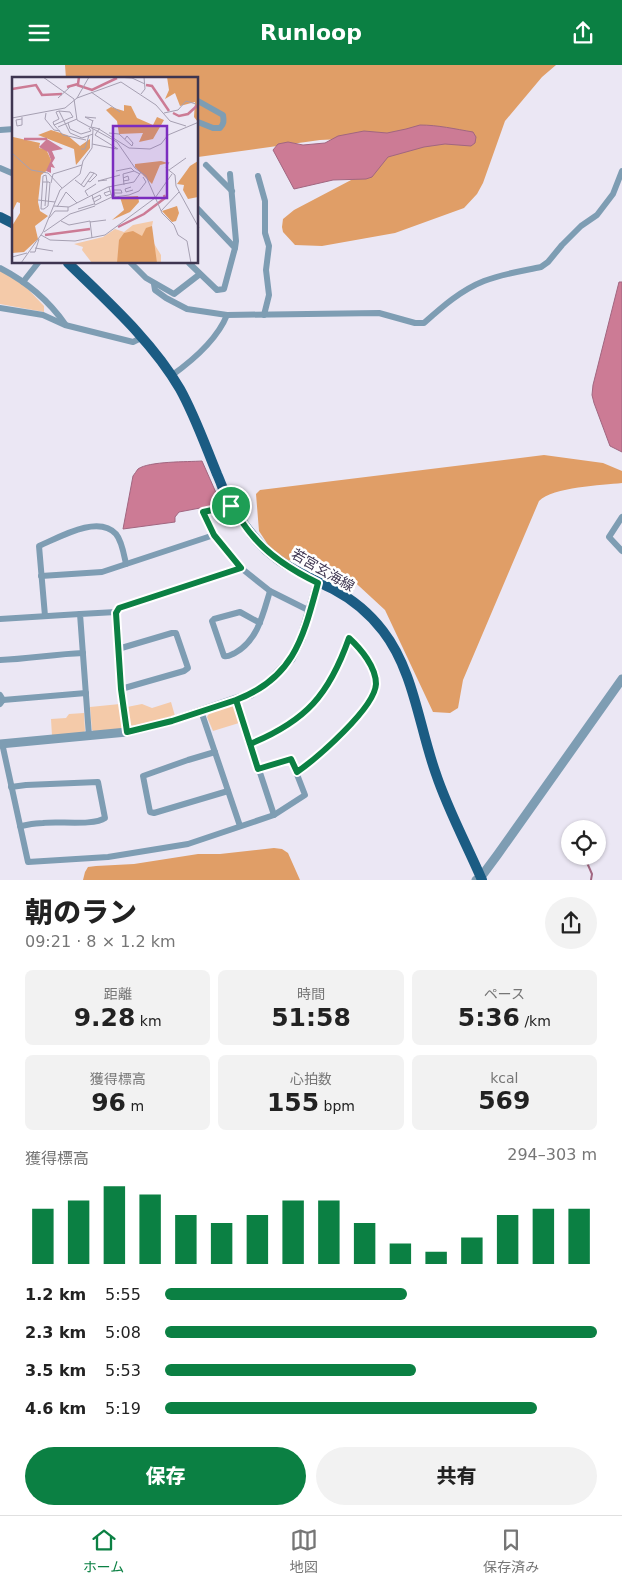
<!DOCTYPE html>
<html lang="ja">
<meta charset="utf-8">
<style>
:root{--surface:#fff;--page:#f2f2f2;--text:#222;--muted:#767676;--line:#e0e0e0;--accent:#0b8043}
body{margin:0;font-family:"DejaVu Sans","Noto Sans JP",sans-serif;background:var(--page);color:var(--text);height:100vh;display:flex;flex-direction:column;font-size:19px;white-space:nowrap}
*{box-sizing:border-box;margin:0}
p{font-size:16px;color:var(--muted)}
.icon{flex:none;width:28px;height:28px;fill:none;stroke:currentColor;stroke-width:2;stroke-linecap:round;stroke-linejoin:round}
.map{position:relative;height:815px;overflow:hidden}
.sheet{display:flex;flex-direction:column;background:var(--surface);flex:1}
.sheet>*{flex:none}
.tools{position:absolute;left:561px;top:755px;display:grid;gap:10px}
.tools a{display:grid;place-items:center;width:45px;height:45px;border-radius:50%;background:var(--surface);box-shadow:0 1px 4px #0004;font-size:25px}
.pin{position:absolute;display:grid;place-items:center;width:42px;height:42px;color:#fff;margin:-21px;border:2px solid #fff;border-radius:50%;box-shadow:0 1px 5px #0007}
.round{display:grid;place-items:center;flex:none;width:52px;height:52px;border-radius:26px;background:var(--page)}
.summary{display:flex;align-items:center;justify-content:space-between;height:85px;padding:0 25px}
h1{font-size:28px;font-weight:800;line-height:38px}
.stats{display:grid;grid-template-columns:repeat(3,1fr);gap:8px;height:85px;padding:5px 25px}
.stats div{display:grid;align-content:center;border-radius:8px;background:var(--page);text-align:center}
.stats b{font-size:25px;font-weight:800}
.stats small{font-size:14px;font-weight:400}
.stats p{font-size:14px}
.chart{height:140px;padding:10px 25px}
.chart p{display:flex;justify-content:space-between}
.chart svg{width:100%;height:90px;margin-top:5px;stroke:var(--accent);stroke-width:6}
.primary-button{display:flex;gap:10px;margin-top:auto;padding:10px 25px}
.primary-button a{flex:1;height:58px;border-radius:30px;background:var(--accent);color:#fff;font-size:20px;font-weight:800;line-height:58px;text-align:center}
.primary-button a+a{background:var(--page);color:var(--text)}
ul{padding:0 25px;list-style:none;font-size:16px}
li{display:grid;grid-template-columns:80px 60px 1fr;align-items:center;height:38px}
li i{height:12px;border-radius:6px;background:var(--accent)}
header{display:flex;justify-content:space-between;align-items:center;height:65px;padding:0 25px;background:var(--accent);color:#fff;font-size:22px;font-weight:800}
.dock{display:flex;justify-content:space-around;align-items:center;height:70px;border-top:1px solid var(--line);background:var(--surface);font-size:14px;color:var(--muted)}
.dock a{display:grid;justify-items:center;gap:2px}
.dock .selected{color:var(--accent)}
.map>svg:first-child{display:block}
</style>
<header><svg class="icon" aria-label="menu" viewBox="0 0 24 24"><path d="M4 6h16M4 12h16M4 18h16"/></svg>Runloop<svg class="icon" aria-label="share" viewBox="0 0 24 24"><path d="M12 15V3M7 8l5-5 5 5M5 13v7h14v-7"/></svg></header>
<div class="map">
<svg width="622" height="815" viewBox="0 0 622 815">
<rect width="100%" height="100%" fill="#ebe7f4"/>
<g fill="#f4caa9">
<polygon points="0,205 25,221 44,241 44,247 0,239"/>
<polygon points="171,637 175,651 132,661 130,659 127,642 142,639 152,643"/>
<polygon points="120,639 124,661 122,664 95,667 92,665 90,642"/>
<polygon points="230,640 235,642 239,658 213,666 207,652 210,647"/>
<polygon points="84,648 85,666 83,668 52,671 51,654 66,653 69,649"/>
</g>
<g fill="#e09e67">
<polygon points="65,0 556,0 542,12 505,56 483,118 477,129 464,143 395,168 322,181 295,180 283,167 282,162 283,154 294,145 353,114 355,110 343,74 320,75 198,92 198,14 66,14"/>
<path d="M544 390 603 398 622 406V418C602 420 553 422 539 436L463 615 458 643 450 648 433 647 385 545 346 509 276 492 259 466 256 429 260 425Z"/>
<polygon points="274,783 282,784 288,788 300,815 83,815 85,807 88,802 96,801 134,799 198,789 220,789"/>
</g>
<g fill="#cc7b95" stroke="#a16680">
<path d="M420 60C438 60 455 64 473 67L476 72 475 78 471 81 445 79 424 82 388 92 372 112 366 114 333 115 294 124 273 85 278 79 288 77 303 80 325 78 338 71 364 66 387 68 406 64Z"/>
<polygon points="619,217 622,217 622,387 610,381 594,338 592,330 593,320"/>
<path d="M202 396 221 439 179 447 175 452V457L123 464 133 411C135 409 136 406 138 404 149 396 188 397 202 396Z"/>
</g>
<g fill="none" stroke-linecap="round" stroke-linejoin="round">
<polyline stroke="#a16680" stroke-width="2" points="584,791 592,809 591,815"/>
<g stroke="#7e9db3" stroke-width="6">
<path d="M198 36 223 50C224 56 224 59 220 63H213L198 57"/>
<polyline points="0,65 14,64"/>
<polyline points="206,100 232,126"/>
<polyline points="0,103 14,109"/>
<polyline points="230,109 236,176 235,183"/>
<polyline points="258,111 265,136 265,168 269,181 266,205 269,230 264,250"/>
<polyline points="131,198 146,213 174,229 200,209"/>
<polyline points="189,198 217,225 224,224 235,183 198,144"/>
<path d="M0 203C25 216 49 236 65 259"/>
<polyline points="23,217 38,198"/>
<path d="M154 219 155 225 166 233 187 244 227 250 379 248 415 258H424C442 242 461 225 484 216 502 209 522 206 541 202L548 197 562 180 581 161 597 150 613 129 622 106"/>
<polyline points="0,243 43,250 65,260 133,277 141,273"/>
<path d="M171 311C192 296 217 275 227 250"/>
<polyline points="622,452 609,472 622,486"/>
<polyline points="214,470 203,447 231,441"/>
<polyline points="41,511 102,507 214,470 241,503"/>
<path d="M45 551 39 481C58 473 98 449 116 469 122 476 124 490 126 499"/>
<polyline points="0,554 80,549"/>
<path d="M260 558 240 547 214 554 212 556 224 591C229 592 230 590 235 588 258 575 263 549 270 526"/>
<polyline points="118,584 172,568 176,568 188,603 184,606 121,624"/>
<path d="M0 595C28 594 55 589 83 588"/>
<polyline points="0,630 3,635 0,639"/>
<polyline points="3,635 86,628"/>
<polyline points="236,635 274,750"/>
<polyline points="201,646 240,761"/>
<path d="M127 667C121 627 118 588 116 547L119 543 241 503 270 526 310 546"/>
<polyline points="89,671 80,549 116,547"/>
<polyline points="2,678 28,797 108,792 188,779 274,750 305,730 291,694 258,704"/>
<path d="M250 679C306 656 329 631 349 573 361 584 376 602 376 619 375 643 317 693 297 707"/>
<polyline points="215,687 188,695 143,711 150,747 154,748 228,726"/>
<path d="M11 722 26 720 98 717 105 753C94 761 58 756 43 758 35 758 27 760 20 761"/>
</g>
<g stroke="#7e9db3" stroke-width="9">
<polyline points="0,679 127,667 172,656 251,629 269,617 291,594 301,574 318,518"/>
<polyline points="476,815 481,812 498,789 622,614"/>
</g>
<g stroke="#1b5c83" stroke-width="10">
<polyline points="0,152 14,159"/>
<path d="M68 198C108 237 152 276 180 324 195 351 205 380 217 409 222 420 226 434 233 444 246 462 258 480 276 493 293 506 313 514 333 524 352 534 370 549 383 566 414 606 419 662 436 709 448 745 467 780 482 815"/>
</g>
</g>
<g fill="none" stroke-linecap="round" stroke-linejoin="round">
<g stroke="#fff" stroke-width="10">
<path id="route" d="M231 441 203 447 214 470 241 503 119 543 116 548 121 624 127 667 172 656 236 635 250 679C306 656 329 630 349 573 361 584 376 602 376 619 375 643 317 693 297 707L291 694 258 704 236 635C294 613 303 573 318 518 293 506 269 491 252 470 244 461 238 450 231 441"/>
</g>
<use href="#route" stroke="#0b8043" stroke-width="6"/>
</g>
<g text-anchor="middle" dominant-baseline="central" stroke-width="5" stroke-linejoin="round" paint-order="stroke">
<g font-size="14" fill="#3e3550" stroke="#fff">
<text transform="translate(323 505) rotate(30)">若宮玄海線</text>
</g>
</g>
<g transform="translate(12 12)">
<rect width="186" height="186" fill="#ebe7f4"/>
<path d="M141 144 138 160 149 178V186H80L70 173 71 170 62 167 91 160 103 152 112 155 121 148Z" fill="#f4caa9"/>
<path d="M155 0H186V45L182 40 183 25 168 29 163 16 153 22 157 13ZM112 28 119 29 125 41 141 48 145 40 152 43 141 62 127 65 131 56 107 57 105 44 94 33 99 30 112 34ZM39 53 55 58 68 69 78 62V71L64 88 62 72 26 58ZM1 60 28 66 27 71 34 72 39 83 37 92 29 98 26 125 28 134 36 139 23 149 26 162 12 175 0 176V149L8 136V126L5 125 0 135ZM149 84 156 86 148 88 140 107 123 90V87ZM186 84V120L176 122 171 113 172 108 165 107 178 89ZM126 119 127 125 118 135 100 143 112 133 108 120ZM165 129 167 136 164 144 160 145 150 134ZM140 149 145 186H105L107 163 112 156 121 154 130 159 134 151Z" fill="#e09e67"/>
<path d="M35 62 51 72 40 74 43 81 40 86 43 91 39 90V96L34 94 39 83 36 75 27 70Z" fill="#cc7b95"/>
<path fill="none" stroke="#cc7b95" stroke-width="2.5" d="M65 8 80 13 105 1M134 8 140 9 157 34M55 10 66 7 67 0M0 12 24 8 30 18 50 17M161 36 167 39 176 37 187 27M12 62H35M106 150 132 137 153 121 152 118M33 158 78 152"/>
<path fill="none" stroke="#a6a0b2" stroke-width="1" d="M31 0 62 22 65 43 105 65 123 91 134 99 150 136 162 148 166 158 175 164 179 186M105 0 120 1 133 7M79 15 108 35M129 17 133 12 132 0M46 21 58 10M65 21 109 5 144 28 158 44 174 49M47 34 58 56 70 61 81 57M47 34 58 35 61 40 58 41M34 36 33 42 42 53 48 54M152 36 166 33 174 24 184 27M10 40V48L5 49 4 43 10 42M0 41 53 31 65 21 77 0M81 43 79 50 88 52M81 44 73 40 84 41M56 46 58 52 69 57 79 54 77 51M42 48 51 58 74 63M42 48 41 45 47 42 44 35 47 34M42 48 58 41M46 50 65 42M97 56 107 57 120 69M113 62 115 59 121 66 120 69M80 67 105 72M69 72H73L77 58M106 72 83 58 87 52 117 71 138 72 149 67 156 58 187 45M0 76 19 93 36 96 50 111M157 85 154 91 163 98 164 109 187 151M157 93 174 81M104 94 119 91 122 94M82 96 85 98 78 105 76 104ZM111 101 116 99 117 103 111 104M63 103 72 110 76 104M95 103 86 104 108 98M31 105H37L38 106 36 129 32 132H29L31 99 34 98 35 105 33 129M39 106 41 97 70 88M69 108 78 95 82 96M112 108 111 97 122 94 128 97M101 109 103 120 117 118 127 114 134 105 131 100M119 110 113 112 114 115 121 113M102 113H109L110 116H102M98 114 92 116 94 119 99 117M80 118 83 128 100 120 97 110M76 119 73 114 84 107M80 122 88 118 89 121 82 125M26 123 43 125M42 129 57 130 96 110 122 105 129 95M45 130 54 115 65 126M66 132 82 127M149 134 167 115M37 141 43 134H56V130M49 144 57 148 78 144 80 161M78 145 94 143M32 155 58 137 83 129M29 158 38 163 63 164 93 158 143 121 160 97M23 171 41 174M18 175H23L27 162M0 180 15 176M9 186 31 155 48 113 68 97 71 84 80 71 81 52"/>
<path fill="#7b2cbf" fill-opacity="0.15" stroke="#7b2cbf" stroke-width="2.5" d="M101 49H155V121H101Z"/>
<rect width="186" height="186" fill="none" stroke="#3e3550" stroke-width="2.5"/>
</g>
</svg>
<div class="tools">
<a><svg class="icon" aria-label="locate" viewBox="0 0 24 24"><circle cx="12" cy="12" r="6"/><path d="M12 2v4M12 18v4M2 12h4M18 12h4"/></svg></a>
</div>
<div class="pin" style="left:231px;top:441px;background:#1e9e55"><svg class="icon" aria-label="arrive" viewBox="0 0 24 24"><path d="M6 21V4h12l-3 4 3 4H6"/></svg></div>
</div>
<section class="sheet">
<div class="summary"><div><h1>朝のラン</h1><p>09:21 · 8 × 1.2 km</p></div><a class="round"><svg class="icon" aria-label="share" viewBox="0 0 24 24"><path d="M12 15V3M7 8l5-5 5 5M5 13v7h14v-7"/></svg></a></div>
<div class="stats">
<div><p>距離</p><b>9.28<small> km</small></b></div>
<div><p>時間</p><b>51:58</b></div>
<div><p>ペース</p><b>5:36<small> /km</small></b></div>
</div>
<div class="stats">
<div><p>獲得標高</p><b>96<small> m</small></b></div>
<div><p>心拍数</p><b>155<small> bpm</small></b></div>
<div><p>kcal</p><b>569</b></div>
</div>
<div class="chart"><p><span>獲得標高</span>294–303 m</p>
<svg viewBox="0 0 160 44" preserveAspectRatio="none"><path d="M5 44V17M15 44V13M25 44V6M35 44V10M45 44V20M55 44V24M65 44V20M75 44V13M85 44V13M95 44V24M105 44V34M115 44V38M125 44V31M135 44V20M145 44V17M155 44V17"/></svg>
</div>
<ul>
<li><b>1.2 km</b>5:55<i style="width:56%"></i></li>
<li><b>2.3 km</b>5:08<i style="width:100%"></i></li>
<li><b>3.5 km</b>5:53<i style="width:58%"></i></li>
<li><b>4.6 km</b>5:19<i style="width:86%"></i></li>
</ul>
<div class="primary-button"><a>保存</a><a>共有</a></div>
</section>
<nav class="dock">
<a class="selected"><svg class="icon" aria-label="home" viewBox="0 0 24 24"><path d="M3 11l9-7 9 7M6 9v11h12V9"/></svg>ホーム</a>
<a><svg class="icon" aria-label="map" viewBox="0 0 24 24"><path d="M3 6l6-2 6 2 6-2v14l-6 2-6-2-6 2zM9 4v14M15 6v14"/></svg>地図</a>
<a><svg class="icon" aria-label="saved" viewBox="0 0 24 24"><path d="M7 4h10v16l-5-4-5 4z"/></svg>保存済み</a>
</nav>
